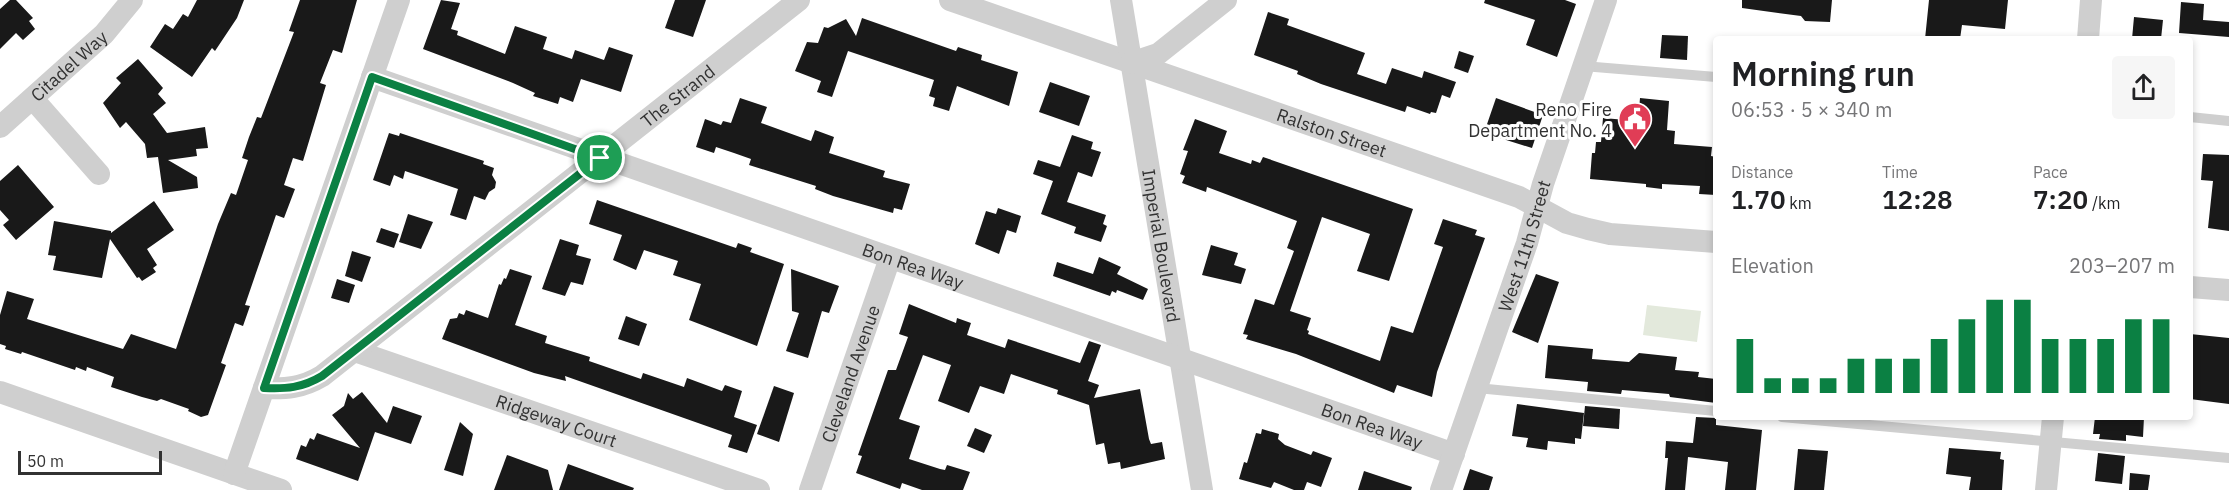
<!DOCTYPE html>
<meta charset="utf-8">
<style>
:root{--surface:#fff;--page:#f6f6f6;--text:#202124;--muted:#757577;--accent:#0b8043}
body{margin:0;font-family:"IBM Plex Sans",sans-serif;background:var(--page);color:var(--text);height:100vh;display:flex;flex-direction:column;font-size:22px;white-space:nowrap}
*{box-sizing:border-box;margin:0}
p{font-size:20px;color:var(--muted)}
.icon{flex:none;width:33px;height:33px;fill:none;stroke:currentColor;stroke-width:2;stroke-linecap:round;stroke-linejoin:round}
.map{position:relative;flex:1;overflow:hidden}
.side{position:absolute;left:1713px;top:36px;width:480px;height:384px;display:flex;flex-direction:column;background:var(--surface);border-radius:6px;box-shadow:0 3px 9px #0003}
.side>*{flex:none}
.scale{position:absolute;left:18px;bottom:15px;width:144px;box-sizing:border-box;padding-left:6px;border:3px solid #323232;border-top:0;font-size:16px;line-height:21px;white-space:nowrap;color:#323232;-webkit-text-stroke:4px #fff;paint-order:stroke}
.pin{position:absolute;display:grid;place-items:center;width:51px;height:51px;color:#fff;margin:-26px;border:3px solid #fff;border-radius:50%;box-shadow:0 2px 6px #0007}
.round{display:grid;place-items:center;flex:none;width:63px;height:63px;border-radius:6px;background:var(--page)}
.overview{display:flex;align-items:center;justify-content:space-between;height:102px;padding:0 18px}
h1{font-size:33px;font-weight:600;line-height:45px}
.stats{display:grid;grid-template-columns:repeat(3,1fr);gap:9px;height:102px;padding:6px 18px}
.stats div{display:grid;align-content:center}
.stats b{font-size:26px;font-weight:600}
.stats small{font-size:16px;font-weight:400}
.stats p{font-size:16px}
.chart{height:168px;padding:12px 18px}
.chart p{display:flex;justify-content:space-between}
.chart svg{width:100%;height:108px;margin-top:6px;stroke:var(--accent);stroke-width:6}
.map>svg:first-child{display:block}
</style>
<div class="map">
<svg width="2229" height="490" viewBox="0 0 2229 490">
<rect width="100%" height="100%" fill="#fff"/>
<polygon fill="#e3e9dc" points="1647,305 1701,311 1697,342 1643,335"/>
<g fill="#191919">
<polygon points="10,0 16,0 33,18 29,21 35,29 23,40 16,33 0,49 0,9"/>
<polygon points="197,0 244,0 237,18 215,51 212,48 192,77 150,47 165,24 173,29 183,14 188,17"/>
<polygon points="300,0 357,0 342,53 333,50 320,83 326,85 303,161 293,158 284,185 295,189 284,218 276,215 245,305 250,306 243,326 235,323 221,363 226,365 208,415 201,417 188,411 189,409 161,399 157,401 142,397 111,387 114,377 87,367 86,371 76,367 75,370 22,352 21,354 5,349 6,346 0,344 0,315 7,291 34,299 27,319 123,349 131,334 176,349 218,224 231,193 236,195 248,160 242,158 249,137 257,117 261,118 294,32 289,31"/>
<polygon points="441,0 460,3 451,29 458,31 457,35 505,54 515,26 547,37 543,49 572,59 575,50 604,60 609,47 633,55 621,92 581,79 573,102 560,97 558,104 533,96 535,93 513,83 423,49"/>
<polygon points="675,0 706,0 693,37 665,28"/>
<polygon points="1485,0 1565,0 1576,4 1557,57 1526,45 1535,20 1484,3"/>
<polygon points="1742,0 1832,0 1830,22 1805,21 1801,16 1742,8"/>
<polygon points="1929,0 2008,0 2005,29 1962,25 1960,39 1925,39"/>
<polygon points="2181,2 2204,4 2203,20 2229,22 2229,37 2179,33"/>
<polygon points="1268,12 1289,19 1287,25 1365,53 1357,74 1386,84 1392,68 1422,78 1424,71 1456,82 1450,98 1442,95 1436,113 1431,112 1430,114 1407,106 1405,112 1321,84 1297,74 1298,71 1254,55"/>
<polygon points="2134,17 2163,20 2161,39 2132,39"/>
<polygon points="862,18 956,51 958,47 982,55 981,60 1018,72 1009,106 957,86 949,111 933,106 935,98 929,96 934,80 848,51 832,97 817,92 821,81 795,71 807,42 818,43 824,27 828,28 846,19 856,36"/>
<polygon points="1662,35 1688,36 1687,60 1660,58"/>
<polygon points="1459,51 1474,56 1468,73 1454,68"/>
<polygon points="138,59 163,88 158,94 166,103 153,114 167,133 205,127 208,148 196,149 197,156 168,160 197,177 198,188 163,193 158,157 147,158 145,144 126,122 120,128 103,103 121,83 116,78"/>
<polygon points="1050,82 1090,96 1079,126 1039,112"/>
<polygon points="740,98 767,107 761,123 811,141 815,130 834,137 829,153 885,171 883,177 910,184 902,210 894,208 893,213 833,196 815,189 816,186 749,165 751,159 734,153 716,147 714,153 696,147 705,119 721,125 723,121 731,123"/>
<polygon points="1496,98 1543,115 1532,148 1484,133"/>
<polygon points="1640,98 1669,101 1667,130 1675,131 1674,144 1712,147 1711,156 1716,157 1716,195 1699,194 1700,186 1662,184 1662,189 1646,187 1646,184 1590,179 1592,153 1595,153 1596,142 1601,142 1603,118 1638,121"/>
<polygon points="1195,119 1227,131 1219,153 1251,164 1252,160 1260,163 1263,157 1413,209 1389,281 1357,271 1370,234 1322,217 1290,311 1311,318 1307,330 1309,331 1308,334 1380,361 1391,326 1413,333 1443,247 1434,244 1443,219 1477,230 1475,235 1485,238 1437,372 1432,397 1397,385 1394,393 1296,354 1246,339 1248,335 1243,334 1255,299 1274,305 1294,251 1287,248 1297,221 1207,187 1206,192 1182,183 1185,176 1180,174 1188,151 1183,150"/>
<polygon points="389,133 399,136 400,133 484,161 483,164 494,168 492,175 496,182 495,188 489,192 485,200 474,196 466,220 450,215 458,189 405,171 403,179 394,175 390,186 373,180"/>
<polygon points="1072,135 1093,142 1091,149 1101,152 1092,177 1078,172 1067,202 1106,215 1103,224 1107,226 1101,242 1074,233 1076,227 1041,214 1053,181 1033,174 1038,160 1060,167"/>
<polygon points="2203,154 2229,155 2229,231 2208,228 2213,181 2201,180"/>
<polygon points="18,165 54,207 16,240 3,225 9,220 0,210 0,181"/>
<polygon points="597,200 736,248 738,243 752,248 750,252 784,264 757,346 689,320 701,284 673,275 678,261 644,250 636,270 613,260 622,235 589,224"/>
<polygon points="154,201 174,230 147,249 157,265 153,268 156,272 142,281 139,277 137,278 110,239 102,278 53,270 56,256 48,255 54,221 111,231 111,233"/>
<polygon points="998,208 1021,216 1016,233 1007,230 999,254 975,244 986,211 996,214"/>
<polygon points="408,214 433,222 421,249 399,242"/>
<polygon points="381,228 399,234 394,248 376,242"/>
<polygon points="560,239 579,245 576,255 591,259 583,285 571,282 565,296 542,289"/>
<polygon points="1211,245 1238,253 1234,265 1246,269 1241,284 1202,275"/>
<polygon points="352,251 371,257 362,282 345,276"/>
<polygon points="1099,257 1121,267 1117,274 1148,289 1143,300 1117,290 1116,293 1112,291 1110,296 1053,276 1057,262 1093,274"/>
<polygon points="510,269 532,276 515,325 547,336 545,343 590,357 589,361 641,379 643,373 684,387 687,378 722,391 725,385 742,391 734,417 757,425 747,453 728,447 732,435 565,376 566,381 534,373 442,339 450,319 457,318 459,313 464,315 466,310 488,318 499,284 501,285 504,278 506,279"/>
<polygon points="791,269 839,286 829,313 822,311 808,358 786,351 799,313 792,311"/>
<polygon points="1536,274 1559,282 1538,343 1512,332"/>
<polygon points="337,279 355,285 349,303 331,298"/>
<polygon points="909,304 956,323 957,318 971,323 967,335 1005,348 1008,339 1080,363 1089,341 1101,345 1088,381 1099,385 1094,398 1140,389 1149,439 1151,444 1162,442 1165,459 1121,469 1120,462 1108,464 1104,443 1096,445 1089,405 1057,394 1058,390 1011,374 1004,394 980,386 969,413 938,401 951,365 923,355 899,419 920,426 909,459 940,469 945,470 947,465 970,472 963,490 922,490 902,483 900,489 856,473 862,456 858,455 888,370 896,370 908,337 899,334"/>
<polygon points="626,316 647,324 639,346 618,339"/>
<polygon points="2190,334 2229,338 2229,404 2190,399"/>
<polygon points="1548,345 1593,349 1592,359 1629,362 1639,353 1677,357 1675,370 1699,372 1698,377 1716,379 1716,403 1670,397 1669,394 1622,390 1621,394 1587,391 1588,382 1545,378"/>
<polygon points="774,386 794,393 779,442 757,434"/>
<polygon points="362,392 387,423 393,406 422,416 411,444 375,432 358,481 296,459 301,445 306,447 310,438 314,440 317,433 360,448 332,415 344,406 348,393 353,399"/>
<polygon points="1517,404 1584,413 1581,439 1575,438 1575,444 1548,441 1547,450 1526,447 1528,438 1512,436"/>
<polygon points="1585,406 1620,409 1619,429 1583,426"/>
<polygon points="1696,417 1716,418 1716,425 1762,430 1756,490 1725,490 1728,462 1688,457 1685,490 1665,490 1668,458 1665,458 1666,441 1693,443"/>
<polygon points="2095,417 2144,417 2143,437 2126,435 2126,441 2099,439 2100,434 2093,434"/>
<polygon points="460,422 473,434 463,476 444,470"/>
<polygon points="975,428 992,435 984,453 967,446"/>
<polygon points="1262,429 1279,434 1278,439 1285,445 1311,455 1313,451 1332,458 1321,487 1307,482 1304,490 1294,490 1274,482 1271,488 1239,479 1244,462 1247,463 1256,433 1261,434"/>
<polygon points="1949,448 2001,452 2000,459 2004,460 2002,490 1969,490 1971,477 1946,474"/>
<polygon points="1798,449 1828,451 1824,490 1794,490"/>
<polygon points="2098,453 2125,456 2122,484 2095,481"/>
<polygon points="507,455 548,470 553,490 494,490"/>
<polygon points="568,464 634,488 633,490 559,490"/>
<polygon points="1470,469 1493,477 1489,490 1463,490"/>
<polygon points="1364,471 1412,487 1411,490 1358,490"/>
<polygon points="2130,473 2150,475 2148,490 2129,490"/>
</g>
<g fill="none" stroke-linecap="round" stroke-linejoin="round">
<g stroke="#cfcfcf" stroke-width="10">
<polyline points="1583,66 1716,77"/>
<polyline points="2190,117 2229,121"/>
<polyline points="1477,388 1716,411"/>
<polyline points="1782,417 2229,458"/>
</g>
<g stroke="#cfcfcf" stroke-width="22">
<path id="s1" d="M950 0 1519 197 1567 223 1588 229 1610 234 1716 242"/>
<path id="s2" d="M1121 0 1202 490"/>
<polyline points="2088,39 2091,0"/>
<polyline points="1131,63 1158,54 1226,0"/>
<path id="s3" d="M372 77 1454 454"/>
<polyline points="33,99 99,174"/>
<path id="s4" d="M0 127 104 34 132 0"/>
<polyline points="2190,287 2229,290"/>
<path id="s5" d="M355 351 759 490"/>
<path id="s6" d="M264 388C286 389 302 388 322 376L799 0"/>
<polyline points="0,392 281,490"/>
<polyline points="234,474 399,0"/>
<path id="s7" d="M810 490 890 258"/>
<path id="s8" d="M1441 490 1527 243 1543 184 1606 0"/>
<polyline points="2046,490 2053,417"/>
</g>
</g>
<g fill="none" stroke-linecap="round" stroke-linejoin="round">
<g stroke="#fff" stroke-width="12">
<path id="route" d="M372 77 600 158 322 376C302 388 286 389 264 388Z"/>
</g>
<use href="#route" stroke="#0b8043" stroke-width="8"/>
</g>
<defs>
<g id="civic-pin" transform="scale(1.725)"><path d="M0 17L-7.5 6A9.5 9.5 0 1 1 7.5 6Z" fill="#e03d56" stroke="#fff"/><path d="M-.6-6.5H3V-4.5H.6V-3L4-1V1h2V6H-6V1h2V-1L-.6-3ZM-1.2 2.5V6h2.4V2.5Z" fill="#fff"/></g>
</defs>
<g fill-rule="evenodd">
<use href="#civic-pin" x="1635" y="119"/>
</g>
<g text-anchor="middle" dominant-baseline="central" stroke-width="6" stroke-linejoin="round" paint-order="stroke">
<g font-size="18" fill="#323232" stroke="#fff">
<text stroke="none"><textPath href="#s4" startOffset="92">Citadel Way</textPath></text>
<text stroke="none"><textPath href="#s6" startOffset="513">The Strand</textPath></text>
<text stroke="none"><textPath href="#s1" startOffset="404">Ralston Street</textPath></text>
<text stroke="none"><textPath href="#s2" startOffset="249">Imperial Boulevard</textPath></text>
<text stroke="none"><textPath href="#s8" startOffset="258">West 11th Street</textPath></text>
<text stroke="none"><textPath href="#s3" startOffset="573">Bon Rea Way</textPath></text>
<text stroke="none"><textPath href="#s7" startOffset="123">Cleveland Avenue</textPath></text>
<text stroke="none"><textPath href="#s5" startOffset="213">Ridgeway Court</textPath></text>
<text stroke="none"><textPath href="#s3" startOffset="1059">Bon Rea Way</textPath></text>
</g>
<g font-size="18" fill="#323232" stroke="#fff" text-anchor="end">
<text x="1612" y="109">Reno Fire<tspan x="1612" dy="21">Department No. 4</tspan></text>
</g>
</g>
</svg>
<div class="scale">50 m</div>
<div class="pin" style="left:600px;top:158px;background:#1e9e55"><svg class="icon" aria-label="arrive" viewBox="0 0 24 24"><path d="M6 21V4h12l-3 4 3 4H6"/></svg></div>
<section class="side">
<div class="overview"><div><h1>Morning run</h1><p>06:53 · 5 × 340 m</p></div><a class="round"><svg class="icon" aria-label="share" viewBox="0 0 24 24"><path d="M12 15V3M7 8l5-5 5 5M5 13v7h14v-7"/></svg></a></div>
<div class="stats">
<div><p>Distance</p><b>1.70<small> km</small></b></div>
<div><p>Time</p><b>12:28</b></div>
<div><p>Pace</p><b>7:20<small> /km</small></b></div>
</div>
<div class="chart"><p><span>Elevation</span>203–207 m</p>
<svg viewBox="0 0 160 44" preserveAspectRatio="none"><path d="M5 44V22M15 44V38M25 44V38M35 44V38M45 44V30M55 44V30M65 44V30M75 44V22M85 44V14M95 44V6M105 44V6M115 44V22M125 44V22M135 44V22M145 44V14M155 44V14"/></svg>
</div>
</section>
</div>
